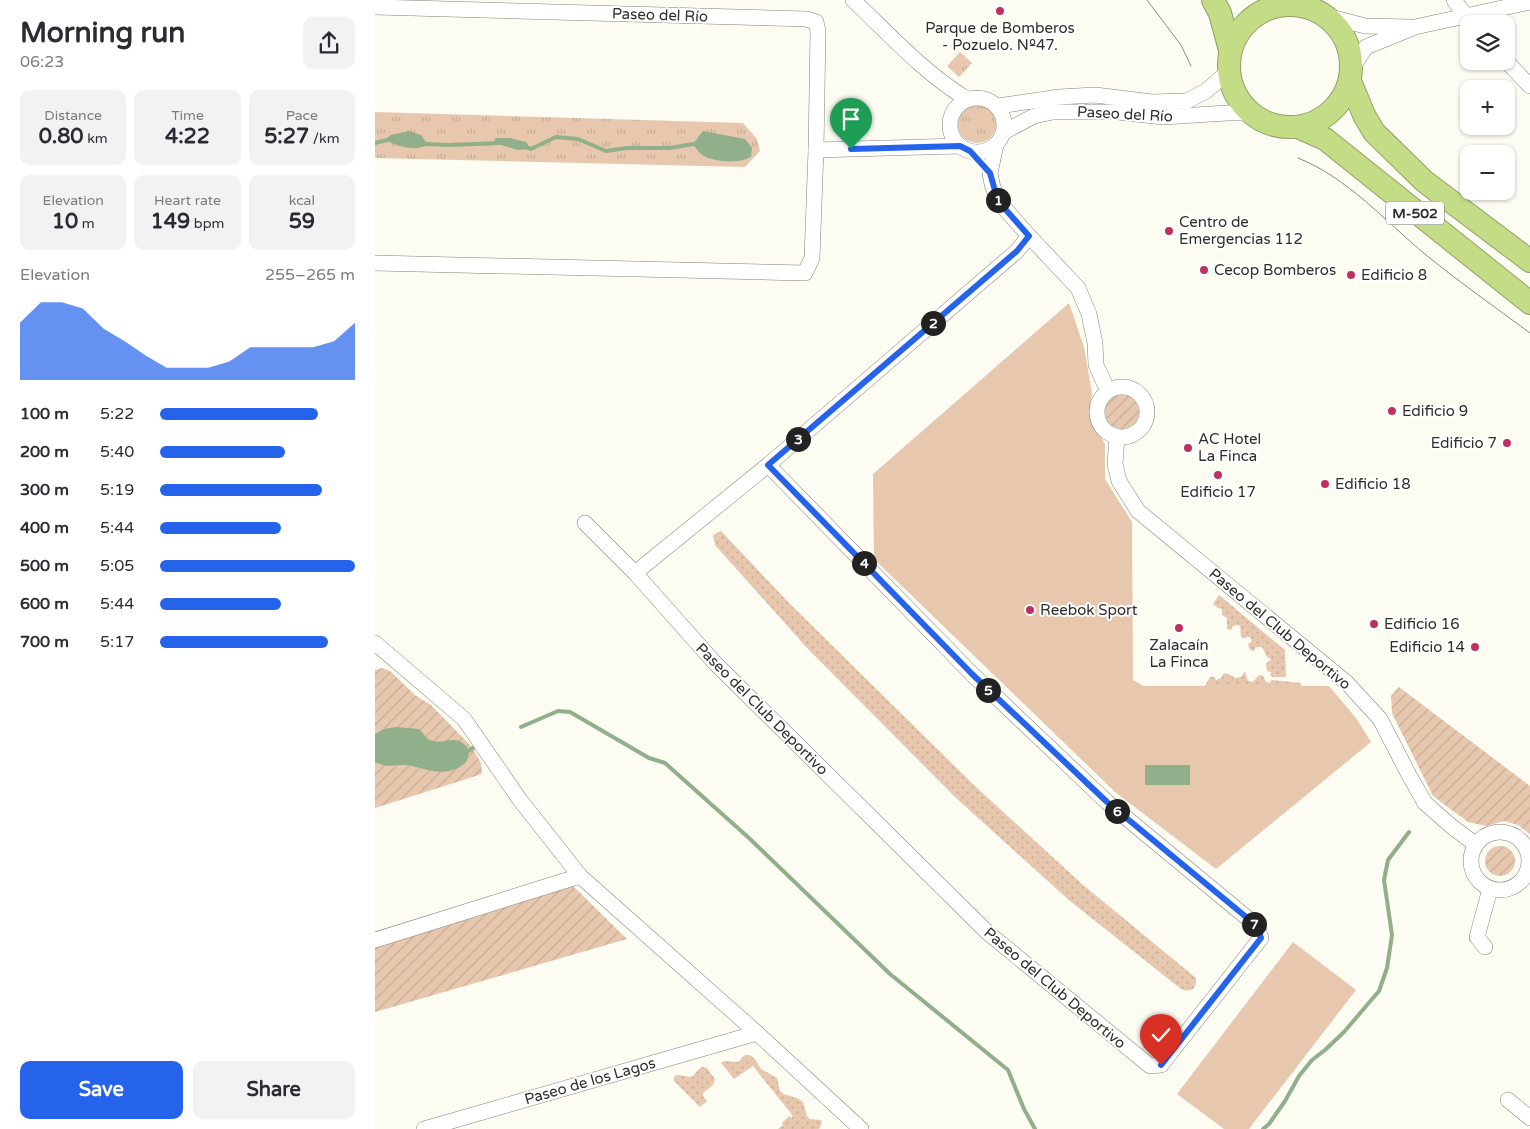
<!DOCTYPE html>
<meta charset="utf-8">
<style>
:root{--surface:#fff;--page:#f2f2f3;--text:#2b2b33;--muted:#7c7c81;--accent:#2563eb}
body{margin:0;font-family:"Varela Round",sans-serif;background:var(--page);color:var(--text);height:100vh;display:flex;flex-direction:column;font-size:19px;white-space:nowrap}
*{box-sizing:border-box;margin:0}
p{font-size:16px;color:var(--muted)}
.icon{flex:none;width:28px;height:28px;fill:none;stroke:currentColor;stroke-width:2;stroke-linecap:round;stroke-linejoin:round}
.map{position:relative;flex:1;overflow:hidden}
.sheet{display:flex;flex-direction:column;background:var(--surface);width:375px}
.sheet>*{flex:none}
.buttons{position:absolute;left:1085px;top:15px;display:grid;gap:10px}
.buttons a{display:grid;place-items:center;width:55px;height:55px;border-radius:10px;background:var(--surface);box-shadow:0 1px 4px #0004;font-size:25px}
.pin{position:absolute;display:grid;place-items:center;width:42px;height:42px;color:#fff;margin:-51px -21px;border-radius:50% 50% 50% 0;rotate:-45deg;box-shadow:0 0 5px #0007}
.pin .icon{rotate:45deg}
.km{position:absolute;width:25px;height:25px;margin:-12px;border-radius:50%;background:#222;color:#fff;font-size:14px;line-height:25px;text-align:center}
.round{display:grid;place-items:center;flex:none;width:52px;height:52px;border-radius:10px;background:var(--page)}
.head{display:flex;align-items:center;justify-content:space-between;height:85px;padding:0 20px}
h1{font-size:28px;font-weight:800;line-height:38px}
.metrics{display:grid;grid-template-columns:repeat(3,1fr);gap:8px;height:85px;padding:5px 20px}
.metrics div{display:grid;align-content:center;border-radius:10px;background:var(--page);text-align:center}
.metrics b{font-size:21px;font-weight:800}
.metrics small{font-size:14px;font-weight:400}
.metrics p{font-size:14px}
.chart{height:140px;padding:10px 20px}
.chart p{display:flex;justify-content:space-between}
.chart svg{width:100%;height:90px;margin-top:5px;fill:var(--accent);opacity:.7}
.primary-button{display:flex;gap:10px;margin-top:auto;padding:10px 20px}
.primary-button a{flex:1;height:58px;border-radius:10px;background:var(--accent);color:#fff;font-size:20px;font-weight:800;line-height:58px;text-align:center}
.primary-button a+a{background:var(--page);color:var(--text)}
ul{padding:0 20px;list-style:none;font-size:16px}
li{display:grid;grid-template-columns:80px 60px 1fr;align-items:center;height:38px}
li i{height:12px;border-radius:6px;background:var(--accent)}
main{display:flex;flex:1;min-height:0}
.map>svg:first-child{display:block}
</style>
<main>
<section class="sheet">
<div class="head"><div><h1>Morning run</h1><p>06:23</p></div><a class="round"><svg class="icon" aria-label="share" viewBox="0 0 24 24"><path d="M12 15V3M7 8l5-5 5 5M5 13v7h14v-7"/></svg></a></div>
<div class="metrics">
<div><p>Distance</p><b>0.80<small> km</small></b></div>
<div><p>Time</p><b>4:22</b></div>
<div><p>Pace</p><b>5:27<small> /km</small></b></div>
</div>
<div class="metrics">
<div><p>Elevation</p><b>10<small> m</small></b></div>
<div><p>Heart rate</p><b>149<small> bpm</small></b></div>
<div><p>kcal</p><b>59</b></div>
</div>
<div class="chart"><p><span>Elevation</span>255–265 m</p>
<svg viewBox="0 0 160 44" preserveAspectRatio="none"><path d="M0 44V16L10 6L20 6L30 9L40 19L50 25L60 32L70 38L80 38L90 38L100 35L110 28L120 28L130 28L140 28L150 25L160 16V44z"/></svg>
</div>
<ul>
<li><b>100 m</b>5:22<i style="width:81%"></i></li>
<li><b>200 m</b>5:40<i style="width:64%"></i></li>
<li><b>300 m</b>5:19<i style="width:83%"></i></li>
<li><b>400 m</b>5:44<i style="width:62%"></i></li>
<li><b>500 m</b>5:05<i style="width:100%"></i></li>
<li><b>600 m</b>5:44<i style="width:62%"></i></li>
<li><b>700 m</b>5:17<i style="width:86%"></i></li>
</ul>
<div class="primary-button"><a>Save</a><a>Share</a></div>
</section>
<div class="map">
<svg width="1155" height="1129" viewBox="0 0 1155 1129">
<defs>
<pattern id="grass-dots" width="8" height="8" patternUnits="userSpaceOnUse" patternTransform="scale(1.25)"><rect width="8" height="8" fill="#e7c8ae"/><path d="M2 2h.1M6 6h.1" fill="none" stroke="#c6ac96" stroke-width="1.8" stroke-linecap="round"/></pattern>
<pattern id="park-tufts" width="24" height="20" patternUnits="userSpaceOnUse" patternTransform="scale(1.25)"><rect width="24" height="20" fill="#e7c8ae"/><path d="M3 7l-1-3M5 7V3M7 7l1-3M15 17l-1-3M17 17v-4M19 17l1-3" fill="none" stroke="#c6ac96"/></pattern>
<pattern id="garden-furrows" width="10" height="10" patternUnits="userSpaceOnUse" patternTransform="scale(1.25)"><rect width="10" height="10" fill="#e7c8ae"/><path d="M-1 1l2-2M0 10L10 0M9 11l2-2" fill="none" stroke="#c6ac96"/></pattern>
</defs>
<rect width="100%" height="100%" fill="#fcfcf3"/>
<g fill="url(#grass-dots)">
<path d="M346 531 414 603 601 787 707 884 821 978C822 989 816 993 806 989L695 901 580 797 432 648 340 545 338 535Z"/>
<polygon points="844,595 910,650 911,677 897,677 895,675 896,672 892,671 891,664 896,659 892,657 887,647 881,647 879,651 875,650 873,644 877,641 876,639 874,637 868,638 866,636 865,626 862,625 858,626 856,630 852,629 852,618 847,615 847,609 843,608 838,604"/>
<polygon points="870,671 873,681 878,682 884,675 888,676 891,682 894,683 897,680 926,683 926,686 830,686 835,677 839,677 841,680 846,678 849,673 854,674 860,678 866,677"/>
<polygon points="370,1055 375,1055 380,1059 386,1069 402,1078 405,1091 409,1094 424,1099 428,1102 432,1116 435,1119 446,1120 447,1123 444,1129 403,1129 408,1125 407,1123 414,1116 416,1118 418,1116 378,1066 359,1079 346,1063 349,1061 363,1062"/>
<polygon points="328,1067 332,1068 340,1079 338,1085 328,1093 328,1096 332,1101 325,1107 299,1081 299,1077 302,1075 317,1077 325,1068"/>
</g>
<g fill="url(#park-tufts)">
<polygon points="585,52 597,63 584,77 572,66"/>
<circle cx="602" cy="124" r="19"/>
<polygon points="0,112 368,123 382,139 385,151 370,167 0,158"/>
</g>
<g fill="url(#garden-furrows)">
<circle cx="747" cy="412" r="17"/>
<polygon points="7,668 15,671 40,695 56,705 97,747 106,763 107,774 0,808 0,670"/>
<polygon points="1024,687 1155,786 1155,834 1143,825 1129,821 1111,826 1093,822 1058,796 1017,713 1016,696"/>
<circle cx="1125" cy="861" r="15"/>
<polygon points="196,884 252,939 0,1012 0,944"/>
</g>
<g fill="#e7c8ae">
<polygon points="694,303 709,347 717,393 715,416 730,444 730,479 757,522 758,680 769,686 954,686 981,718 996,742 841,869 740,792 499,559 498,474"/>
<polygon points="918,942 981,990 874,1129 849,1129 802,1094"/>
</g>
<g fill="#90af8a">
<path d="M34 131 46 135 53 145C37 152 25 146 9 140L16 135Z"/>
<path d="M328 131 370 139 377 148 376 157C363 164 341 162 329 156 324 153 321 148 318 144Z"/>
<polygon points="120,138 135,138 151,142 156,149 143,150 119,143"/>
<path d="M21 727 44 729C49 733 51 740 58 741 70 744 80 734 91 746 93 749 94 754 93 757 92 763 88 765 83 768 60 778 48 765 26 765 14 765 13 768 0 762V734L9 729Z"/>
<rect x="770" y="765" width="45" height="20"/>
</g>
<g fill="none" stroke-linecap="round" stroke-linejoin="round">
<g stroke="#90af8a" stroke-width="4">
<polyline points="0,143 12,140"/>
<polyline points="49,144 75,145 124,143"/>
<polyline points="153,148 156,149 181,137 203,139 231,151 252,148 295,148 318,144"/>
<polyline points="146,727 183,711 195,712 274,758 290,763 374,838 515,974 633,1070 649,1109 660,1129"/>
<polyline points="93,751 98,748"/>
<polyline points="888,1129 894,1124 910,1101 924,1076 937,1060 950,1050 969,1032 1004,991 1012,968 1017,935 1009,880 1013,860 1034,832"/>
</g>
<g stroke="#83827a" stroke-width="16">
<g id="minor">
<path d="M478 0C514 34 549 73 592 99"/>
<polyline points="1079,0 1096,23"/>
<polyline points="0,7 431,19 441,22 443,31 441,150 437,258 430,273 0,263"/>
<polyline points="952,16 990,26 1034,27"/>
<polyline points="1131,61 1155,86"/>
<polyline points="976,70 991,47 1040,27 1155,2"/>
<circle cx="602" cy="125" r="27"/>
<polyline points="623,106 684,97 720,95 777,102 812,101 831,91 853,72"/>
<polyline points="629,132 659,116 678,112 743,112 788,117 852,113 875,113"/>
<polyline points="621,145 615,173 617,184 623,201 654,236 703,288 714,314 720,343 721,365 733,391"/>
<polyline points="441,150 585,146"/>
<circle cx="747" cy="412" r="25"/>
<polyline points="742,437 740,464 744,481 763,511 972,683 1005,719 1034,775 1050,803 1076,826 1100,844"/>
<polyline points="210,523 260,573 339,662 612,932 775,1066 786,1065 886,938 882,926 732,802 597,674 393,465"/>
<polyline points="260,573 393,465 642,251 654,236"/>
<polyline points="0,643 89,719 145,800 205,876 382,1033 486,1129"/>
<circle cx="1125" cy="861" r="29"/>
<polyline points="0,940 205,876"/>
<polyline points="1110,947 1102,937 1115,889"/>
<polyline points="1133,1100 1155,1118"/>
<polyline points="49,1129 382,1033"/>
</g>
</g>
<g stroke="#909f67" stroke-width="24">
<g id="highway">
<polyline points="838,0 845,13 855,50"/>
<circle cx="915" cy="66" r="61"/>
<polyline points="975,81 989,115 999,132 1049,181 1155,261"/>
<polyline points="923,127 950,139 1155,303"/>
</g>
</g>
<use href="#minor" stroke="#fff" stroke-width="15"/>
<use href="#highway" stroke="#c5dc87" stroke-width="22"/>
<g stroke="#898882" stroke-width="1">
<polyline points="772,0 806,45 816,66"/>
<path d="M923 158C973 178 1010 221 1051 255 1084 282 1120 307 1155 333"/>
</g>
</g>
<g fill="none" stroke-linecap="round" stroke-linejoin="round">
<g stroke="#fff" stroke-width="10">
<polyline id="route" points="476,149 585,146 595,151 615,173 623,201 654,236 642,251 393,465 597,674 732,802 882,926 886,938 786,1065"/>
</g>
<use href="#route" stroke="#2563eb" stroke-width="6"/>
</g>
<g fill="#be305f" stroke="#fff" stroke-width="2">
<circle cx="625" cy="11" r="5"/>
<circle cx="794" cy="231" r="5"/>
<circle cx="829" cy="270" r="5"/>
<circle cx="976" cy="275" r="5"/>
<circle cx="1017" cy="411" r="5"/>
<circle cx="1132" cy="443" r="5"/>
<circle cx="813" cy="448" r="5"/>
<circle cx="843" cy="475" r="5"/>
<circle cx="950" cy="484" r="5"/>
<circle cx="655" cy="610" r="5"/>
<circle cx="999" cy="624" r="5"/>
<circle cx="804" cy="628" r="5"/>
<circle cx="1100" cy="647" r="5"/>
</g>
<g text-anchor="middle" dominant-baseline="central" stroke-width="4" stroke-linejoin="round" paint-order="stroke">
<rect fill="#fff" stroke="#6d6d6b" stroke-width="1" x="1011" y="201.5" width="58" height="23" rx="4"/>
<g font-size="14" font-weight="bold" fill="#2f2e2b">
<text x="1040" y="213">M-502</text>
</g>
<g font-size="15" fill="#2f2e2b" stroke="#fff">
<text transform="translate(285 15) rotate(2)">Paseo del Río</text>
<text transform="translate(750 114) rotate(3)">Paseo del Río</text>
<text transform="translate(905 629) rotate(40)">Paseo del Club Deportivo</text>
<text transform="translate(387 709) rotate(45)">Paseo del Club Deportivo</text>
<text transform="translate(680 988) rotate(40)">Paseo del Club Deportivo</text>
<text transform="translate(215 1081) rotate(-16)">Paseo de los Lagos</text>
</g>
<g font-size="15" fill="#2f2e2b" stroke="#fff" text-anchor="start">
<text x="625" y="28" text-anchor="middle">Parque de Bomberos<tspan x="625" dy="17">- Pozuelo. Nº47.</tspan></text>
<text x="804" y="222">Centro de<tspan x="804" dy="17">Emergencias 112</tspan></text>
<text x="839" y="270">Cecop Bomberos</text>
<text x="986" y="275">Edificio 8</text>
<text x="1027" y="411">Edificio 9</text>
<text x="823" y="439">AC Hotel<tspan x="823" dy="17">La Finca</tspan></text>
<text x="1122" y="443" text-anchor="end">Edificio 7</text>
<text x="960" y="484">Edificio 18</text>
<text x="843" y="492" text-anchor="middle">Edificio 17</text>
<text x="665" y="610">Reebok Sport</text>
<text x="1009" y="624">Edificio 16</text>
<text x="804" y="645" text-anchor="middle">Zalacaín<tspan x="804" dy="17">La Finca</tspan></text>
<text x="1090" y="647" text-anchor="end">Edificio 14</text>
</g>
</g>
</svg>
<div class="buttons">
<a><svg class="icon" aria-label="layers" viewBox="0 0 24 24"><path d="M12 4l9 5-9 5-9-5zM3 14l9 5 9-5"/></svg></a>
<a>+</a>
<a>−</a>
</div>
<div class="pin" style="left:476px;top:149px;background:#1e9e55"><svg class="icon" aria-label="arrive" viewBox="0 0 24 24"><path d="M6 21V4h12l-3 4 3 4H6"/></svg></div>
<div class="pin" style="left:786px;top:1065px;background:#d93025"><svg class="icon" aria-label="check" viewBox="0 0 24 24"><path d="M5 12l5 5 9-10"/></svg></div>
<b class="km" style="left:623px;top:200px">1</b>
<b class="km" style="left:558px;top:323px">2</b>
<b class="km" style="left:423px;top:439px">3</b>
<b class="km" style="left:489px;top:563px">4</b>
<b class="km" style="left:613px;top:690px">5</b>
<b class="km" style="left:742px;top:811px">6</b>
<b class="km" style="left:879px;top:924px">7</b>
</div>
</main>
